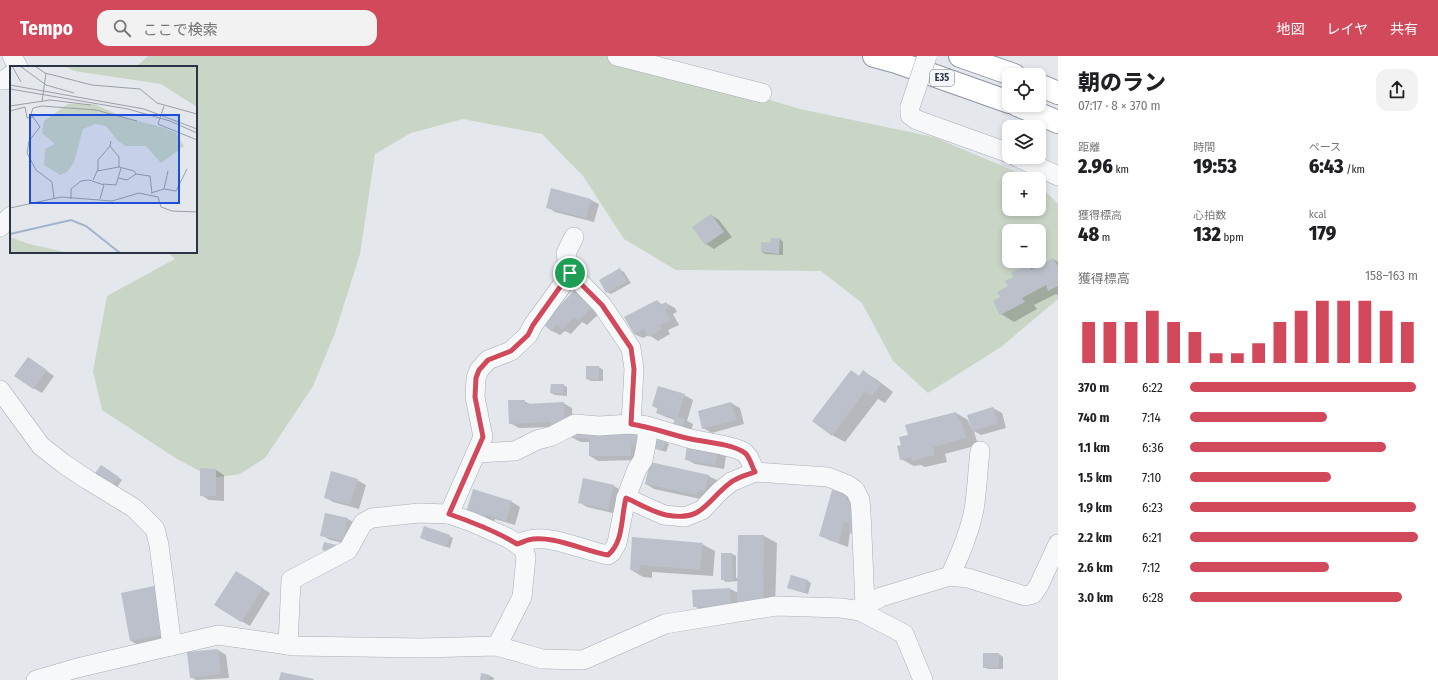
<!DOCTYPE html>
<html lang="ja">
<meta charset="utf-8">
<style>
:root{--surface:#fff;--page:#f2f2f2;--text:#202124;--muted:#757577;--accent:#d1495b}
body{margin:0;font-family:"Fira Sans Condensed","Noto Sans JP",sans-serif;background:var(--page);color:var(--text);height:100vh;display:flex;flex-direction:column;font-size:15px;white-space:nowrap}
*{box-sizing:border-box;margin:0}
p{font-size:13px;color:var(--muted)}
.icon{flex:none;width:22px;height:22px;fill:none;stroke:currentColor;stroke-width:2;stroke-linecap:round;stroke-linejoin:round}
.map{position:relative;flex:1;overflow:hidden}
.side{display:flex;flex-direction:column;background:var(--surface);width:380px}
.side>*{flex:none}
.tools{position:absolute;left:1002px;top:12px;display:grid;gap:8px}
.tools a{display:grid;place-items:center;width:44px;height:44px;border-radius:8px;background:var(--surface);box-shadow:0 2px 6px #0003;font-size:20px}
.pin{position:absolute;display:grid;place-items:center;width:34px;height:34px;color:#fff;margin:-17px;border:2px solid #fff;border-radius:50%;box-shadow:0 1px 4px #0007}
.round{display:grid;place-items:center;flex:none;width:42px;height:42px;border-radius:12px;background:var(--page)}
.headline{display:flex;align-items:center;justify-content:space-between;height:68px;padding:0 20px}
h1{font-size:22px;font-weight:800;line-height:30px}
.stats{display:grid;grid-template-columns:repeat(3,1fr);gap:6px;height:68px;padding:4px 20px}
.stats div{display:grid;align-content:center}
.stats b{font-size:20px;font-weight:800}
.stats small{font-size:11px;font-weight:400}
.stats p{font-size:11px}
.chart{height:112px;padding:8px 20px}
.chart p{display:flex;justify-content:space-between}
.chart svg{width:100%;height:72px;margin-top:4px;stroke:var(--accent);stroke-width:6}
ul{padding:0 20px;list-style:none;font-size:13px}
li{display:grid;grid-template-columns:64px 48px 1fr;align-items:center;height:30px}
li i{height:10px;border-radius:5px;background:var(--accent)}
header{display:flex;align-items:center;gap:24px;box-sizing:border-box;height:56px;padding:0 20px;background:var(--accent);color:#fff}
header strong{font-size:19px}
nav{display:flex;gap:22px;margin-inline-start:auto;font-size:14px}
.search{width:280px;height:36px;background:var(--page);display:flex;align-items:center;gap:10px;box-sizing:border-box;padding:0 14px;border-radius:12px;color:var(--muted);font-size:15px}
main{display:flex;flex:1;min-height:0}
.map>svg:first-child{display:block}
</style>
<header>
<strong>Tempo</strong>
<div class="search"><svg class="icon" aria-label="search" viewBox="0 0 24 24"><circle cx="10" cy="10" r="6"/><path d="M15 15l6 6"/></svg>ここで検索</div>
<nav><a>地図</a><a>レイヤ</a><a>共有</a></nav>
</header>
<main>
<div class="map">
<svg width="1058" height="624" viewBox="0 0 1058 624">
<rect width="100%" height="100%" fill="#e4e7ec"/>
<path fill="#c9d6c5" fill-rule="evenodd" d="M148 0H638L681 17 800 53 934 81 1033 123H1009V153H1039V129L1058 148V243L1001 291 928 337 893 305 862 247 821 215 676 214 624 183 583 120 542 78 463 63 411 77 375 98 360 198 335 277 313 330 265 402 240 418 213 422 177 403 102 354 93 315 107 240 175 203 167 196H196V11H136ZM1009 175H1039V205H1009Z"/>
<g fill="#0003">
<polygon points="591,144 599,148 594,166 555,156 547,151"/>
<polygon points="711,159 719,164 732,181 714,193 706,188"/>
<polygon points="780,183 783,186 783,199 765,198 762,196"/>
<polygon points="1053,203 1058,206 1058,239 1056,238 1034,249 1037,253 1014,266 1001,258 994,245 1001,242 1014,222 1028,209 1035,213"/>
<polygon points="620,214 624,216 631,227 611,238 607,236"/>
<polygon points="575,236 600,257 587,269 582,266 571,278 565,275 560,279 552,275 544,267"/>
<polygon points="657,245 663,249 666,247 675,252 677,256 673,258 679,269 668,274 670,278 658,285 649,279 643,282 634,278"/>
<polygon points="29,302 54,320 42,337 33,332"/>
<polygon points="599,311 603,314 603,325 591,325 587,323"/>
<polygon points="863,316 876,323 893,336 885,347 878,343 845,386 832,379 860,321"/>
<polygon points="563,329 567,331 567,340 555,339 551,337"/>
<polygon points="684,339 693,344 687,365 693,368 690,379 675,364 666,361 657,357 658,353 653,350"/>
<polygon points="524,345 532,349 563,347 572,352 573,374 554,371 519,372 510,367"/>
<polygon points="731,347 740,352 744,368 712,377 703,372"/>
<polygon points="993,352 1002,357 1006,372 981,379 974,375 978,389 945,398 947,406 925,411 921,409 914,410 901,403 902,390 909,380 956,357 968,364 970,370 972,371"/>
<polygon points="636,375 645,380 639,404 598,405 590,400 590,386 581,386 573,382"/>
<polygon points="665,385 669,388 666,396 654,392"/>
<polygon points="717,395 726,400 724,413 695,408 686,403"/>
<polygon points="105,412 122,424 115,434"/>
<polygon points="216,414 224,419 224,445 209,444 201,439"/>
<polygon points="708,420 717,424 713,439 705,444 654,433 646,428"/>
<polygon points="357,424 366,429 359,453 333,446 325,441"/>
<polygon points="614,430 622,435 617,458 587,451 579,446"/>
<polygon points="474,435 512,446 520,451 515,469 495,463 494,466 475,461"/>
<polygon points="847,439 856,444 858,481 850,477 848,491 829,484 820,480"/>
<polygon points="326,459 348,463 356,468 352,489 330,484 322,479"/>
<polygon points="449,480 453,482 450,492 425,484"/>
<polygon points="764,480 777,487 775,552 750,552 739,545 739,553 703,555 694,550 730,533 738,537 738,525 726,526 722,523 732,498 736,500 736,522 738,522"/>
<polygon points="633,482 702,488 715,495 713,520 652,516 652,522 643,521 631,514"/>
<polygon points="244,521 270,537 250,570 241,565"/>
<polygon points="808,525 811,527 808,538 788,532"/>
<polygon points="154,531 166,539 175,586 144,592 131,585"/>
<polygon points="218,594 226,599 229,622 196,624 191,621"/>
<polygon points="999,598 1003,601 1003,613 988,613 984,611"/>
<polygon points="482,618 490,620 494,622 493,624 481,624"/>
</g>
<g fill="#bbc0ca">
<polygon points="551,132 591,143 586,162 546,152"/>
<polygon points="711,158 724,176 705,189 692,171"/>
<polygon points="771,182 780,182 779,198 761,196 761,186 770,187"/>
<polygon points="1053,202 1058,210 1058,230 1048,235 1046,229 1022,242 1025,246 1000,259 993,245 1000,241 997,236 1008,230 1005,225 1013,221 1011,217 1028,208 1031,214"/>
<polygon points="620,212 627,225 606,237 599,224"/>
<polygon points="575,234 592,251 578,265 574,261 562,274 557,269 551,275 542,267"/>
<polygon points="657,244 660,249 666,246 669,251 665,254 671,264 660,269 662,273 649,281 644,273 634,278 624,261"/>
<polygon points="28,301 47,314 33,333 14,320"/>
<polygon points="586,310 599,310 599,324 586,323"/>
<polygon points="851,314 859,320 863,314 881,328 872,340 865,335 832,380 812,365"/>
<polygon points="551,328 564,328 563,338 550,337"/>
<polygon points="658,330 685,338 678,361 685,363 681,375 672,373 675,362 656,357 658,352 652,350"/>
<polygon points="508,344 525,344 525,348 564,346 565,369 551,370 550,366 509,368"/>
<polygon points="731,346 736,364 702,373 698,355"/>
<polygon points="993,351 998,367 972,375 967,359"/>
<polygon points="956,356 958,365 961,364 966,382 933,391 935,399 912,405 911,401 900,404 897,390 901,389 899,381 908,379 905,369"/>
<polygon points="572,374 637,374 637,389 631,389 631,400 589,400 589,382 572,382"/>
<polygon points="657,382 666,384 662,395 653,392"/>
<polygon points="687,389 718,394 715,409 685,404"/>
<polygon points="650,406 709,419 705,435 698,433 697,439 645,428"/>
<polygon points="101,409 119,421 111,432 93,420"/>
<polygon points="200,412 216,413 216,440 200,440"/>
<polygon points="331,415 358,423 350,449 324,442"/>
<polygon points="583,422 614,429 608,454 578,447"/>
<polygon points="473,433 512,445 506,465 486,459 485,462 466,457"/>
<polygon points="832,434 848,438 846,444 851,445 854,477 849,477 849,467 843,466 839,487 819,480"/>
<polygon points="325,457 348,462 343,485 320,480"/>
<polygon points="424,470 450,479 446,491 420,482"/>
<polygon points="738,479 764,479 763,546 737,545"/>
<polygon points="632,481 703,487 700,514 640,509 639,515 630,514"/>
<polygon points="324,486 337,489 335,497 322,494"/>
<polygon points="721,497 732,497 733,524 721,524"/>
<polygon points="236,515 263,532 241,566 214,549"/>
<polygon points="791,519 808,524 804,537 787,532"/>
<polygon points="154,530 163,579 130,585 121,537"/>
<polygon points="730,532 731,549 693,551 692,534"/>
<polygon points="218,593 221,618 190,622 187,596"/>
<rect x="983" y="597" width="16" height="15"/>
<polygon points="281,616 314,623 313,624 279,624"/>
<polygon points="481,617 490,619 489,624 480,624"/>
</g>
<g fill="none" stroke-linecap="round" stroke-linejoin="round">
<g stroke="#a9aeb7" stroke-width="20">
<g id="minor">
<polyline points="12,0 18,11"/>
<polyline points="617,0 762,37"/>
<polyline points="0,24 5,24 11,19"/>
<polyline points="910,51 910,59 917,64 1009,97"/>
<polyline points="1017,101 1058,120"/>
<polyline points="0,171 11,160"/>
<polyline points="574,181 566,197 568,209 571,217 602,249 631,292 634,313 631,368"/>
<polyline points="0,334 41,390 64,408 88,424 134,452 155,473 159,489 172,590"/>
<polyline points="476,397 515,395 537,384 552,380 575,368 599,370 631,368 647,370 691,383 722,389 737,393 744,396 749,402 755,416"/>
<polyline points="626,442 664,459 685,461 702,454 720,435 731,426 755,416 828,421 848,429 855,434 860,444 861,456 865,549"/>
<polyline points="449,458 483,381 475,341 476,322 479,314 488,304 511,295 528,279 533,269 571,217"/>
<path d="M517 488C521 487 525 485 529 484 550 478 585 495 608 499L612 496 617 487 626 442 637 413 643 404 647 383V370"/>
<path d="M950 520C960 499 972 470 975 447 977 430 978 413 980 395"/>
<polyline points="856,554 881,541 950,520 968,522 1025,540 1033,538 1039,529 1058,488"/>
<polyline points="288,589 291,524 348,494 363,467 372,462 419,457 449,458 472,466 508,482 523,492 526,501 522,541 497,590"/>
<polyline points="36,624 77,612 218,579 295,590 422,592 497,590 542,603 583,604 665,568 776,550 841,552 860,555 904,578 923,624"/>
</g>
</g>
<g stroke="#8b94a3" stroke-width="24">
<g id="highway">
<polyline points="874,0 896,6 1009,46"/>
<polyline points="960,0 1014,19"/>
<polyline points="1039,29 1058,37"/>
<polyline points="1017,49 1058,66"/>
</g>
</g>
<use href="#minor" stroke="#f7f8fa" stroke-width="19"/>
<use href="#highway" stroke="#fff" stroke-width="22"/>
<g stroke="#a9aeb7" stroke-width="20" stroke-linecap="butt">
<polyline id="minor-bridge" points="910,51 927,0"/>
</g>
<use href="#minor-bridge" stroke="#f7f8fa" stroke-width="19"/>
</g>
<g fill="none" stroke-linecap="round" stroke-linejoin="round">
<g stroke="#fff" stroke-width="8">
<path id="route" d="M570 217 602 249 631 292 634 313 631 368C652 371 671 379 691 383 705 386 733 388 745 397 750 401 751 409 755 416 746 419 737 421 730 427 705 446 703 466 666 459 652 456 638 447 626 442 621 460 624 486 608 499 584 495 551 478 528 484 525 485 521 487 517 488 496 475 472 466 449 458L483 381 475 341 476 322 479 314 488 304 511 295 528 279 533 269Z"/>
</g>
<use href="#route" stroke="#d1495b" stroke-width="5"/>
</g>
<g text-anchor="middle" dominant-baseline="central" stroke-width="4" stroke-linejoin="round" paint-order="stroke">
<rect fill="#f4f6f9" stroke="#676e7b" stroke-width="1" x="930" y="14" width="24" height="16" rx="3"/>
<g font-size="10" font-weight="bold" fill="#2b3445">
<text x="942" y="22">E35</text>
</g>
</g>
<g transform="translate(10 10)">
<rect width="187" height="187" fill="#e4e7ec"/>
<path d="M54 0H187V41L151 18 64 5ZM58 38H84L116 52 152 61 166 67 174 80 151 97 136 80H115L108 75 96 60 85 58 73 63 64 96 57 106 50 109 34 99 35 83 45 78 32 67 34 55ZM0 171 19 178 60 187H0Z" fill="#c9d6c5"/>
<path fill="none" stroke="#9fb4cc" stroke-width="2" d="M0 168 61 154 76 160 110 187"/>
<path fill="none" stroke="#9a9fa9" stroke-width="1" d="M2 0 11 16M10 0 36 19 64 27M25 0 35 7 82 19 130 23 147 37 187 48M0 19 134 43 187 63M0 23 118 43 160 55 187 67M32 36 36 7M0 40 40 34 81 39M154 40 148 58 187 74M0 45 15 41 17 52 23 51M101 75 100 80 109 91V101M87 105 109 101 124 105 126 108M108 112 117 114 126 108 140 110 142 127M83 114 88 103V94L100 80M93 118 106 119 111 102M154 123 158 105M141 127 154 123 166 125 177 103M44 133 42 116 26 104 17 87 19 75 30 61 21 48 23 42 32 40 86 44 127 55M61 133V123L71 115 79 114 94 119 90 133M0 142 51 131 102 135 129 127 148 131 151 141 162 145 187 146"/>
<path fill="#1d4ed8" fill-opacity="0.15" stroke="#1d4ed8" stroke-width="2" d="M20 49H169V137H20Z"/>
<rect width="187" height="187" fill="none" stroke="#2b3445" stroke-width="2"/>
</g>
</svg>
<div class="tools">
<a><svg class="icon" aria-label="locate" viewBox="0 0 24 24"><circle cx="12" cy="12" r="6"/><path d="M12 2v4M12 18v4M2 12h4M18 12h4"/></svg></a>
<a><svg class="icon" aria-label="layers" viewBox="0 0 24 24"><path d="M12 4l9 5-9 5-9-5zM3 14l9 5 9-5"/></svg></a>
<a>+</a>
<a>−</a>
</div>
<div class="pin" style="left:570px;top:217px;background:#1e9e55"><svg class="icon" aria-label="arrive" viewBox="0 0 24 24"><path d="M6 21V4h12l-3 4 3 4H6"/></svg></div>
</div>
<section class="side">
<div class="headline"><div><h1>朝のラン</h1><p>07:17 · 8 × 370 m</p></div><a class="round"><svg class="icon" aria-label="share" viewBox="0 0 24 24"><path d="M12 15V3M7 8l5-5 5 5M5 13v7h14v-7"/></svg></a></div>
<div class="stats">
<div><p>距離</p><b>2.96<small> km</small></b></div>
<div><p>時間</p><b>19:53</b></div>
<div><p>ペース</p><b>6:43<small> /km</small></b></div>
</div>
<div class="stats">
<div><p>獲得標高</p><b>48<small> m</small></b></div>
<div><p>心拍数</p><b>132<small> bpm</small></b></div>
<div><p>kcal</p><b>179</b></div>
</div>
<div class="chart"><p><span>獲得標高</span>158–163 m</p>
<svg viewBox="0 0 160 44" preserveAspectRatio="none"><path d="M5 44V19M15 44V19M25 44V19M35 44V12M45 44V19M55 44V25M65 44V38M75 44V38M85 44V32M95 44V19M105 44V12M115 44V6M125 44V6M135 44V6M145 44V12M155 44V19"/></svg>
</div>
<ul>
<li><b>370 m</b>6:22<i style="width:99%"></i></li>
<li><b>740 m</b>7:14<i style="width:60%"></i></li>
<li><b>1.1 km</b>6:36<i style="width:86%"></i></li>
<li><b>1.5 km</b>7:10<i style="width:62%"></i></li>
<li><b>1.9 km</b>6:23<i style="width:99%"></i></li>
<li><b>2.2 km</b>6:21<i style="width:100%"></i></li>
<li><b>2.6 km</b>7:12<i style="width:61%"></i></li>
<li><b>3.0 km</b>6:28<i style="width:93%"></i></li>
</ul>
</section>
</main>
